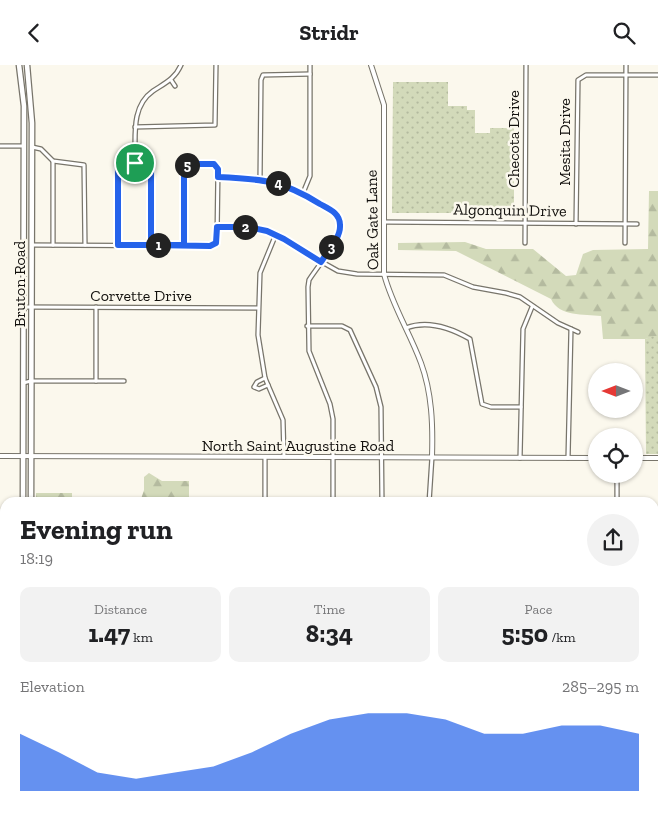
<!DOCTYPE html>
<meta charset="utf-8">
<style>
:root{--surface:#fff;--page:#f2f2f2;--text:#202124;--muted:#757577;--accent:#2563eb}
body{margin:0;font-family:"Zilla Slab",serif;background:var(--page);color:var(--text);height:100vh;display:flex;flex-direction:column;font-size:19px;white-space:nowrap}
*{box-sizing:border-box;margin:0}
p{font-size:16px;color:var(--muted)}
.icon{flex:none;width:28px;height:28px;fill:none;stroke:currentColor;stroke-width:2;stroke-linecap:round;stroke-linejoin:round}
.map{position:relative;flex:1;overflow:hidden}
.panel{position:absolute;left:0px;top:432px;width:659px;height:321px;display:flex;flex-direction:column;background:var(--surface);border-radius:15px 15px 0 0;box-shadow:0 1px 4px #0004}
.panel>*{flex:none}
.needle{width:32px;rotate:270deg}
.buttons{position:absolute;left:588px;top:298px;display:grid;gap:10px}
.buttons a{display:grid;place-items:center;width:55px;height:55px;border-radius:50%;background:var(--surface);box-shadow:0 1px 4px #0004;font-size:25px}
.pin{position:absolute;display:grid;place-items:center;width:42px;height:42px;color:#fff;margin:-21px;border:2px solid #fff;border-radius:50%;box-shadow:0 1px 5px #0007}
.km{position:absolute;width:25px;height:25px;margin:-12px;border-radius:50%;background:#222;color:#fff;font-size:14px;line-height:25px;text-align:center}
.round{display:grid;place-items:center;flex:none;width:52px;height:52px;border-radius:26px;background:var(--page)}
.headline{display:flex;align-items:center;justify-content:space-between;height:85px;padding:0 20px}
h1{font-size:28px;font-weight:700;line-height:38px}
.figures{display:grid;grid-template-columns:repeat(3,1fr);gap:8px;height:85px;padding:5px 20px}
.figures div{display:grid;align-content:center;border-radius:10px;background:var(--page);text-align:center}
.figures b{font-size:25px;font-weight:700}
.figures small{font-size:14px;font-weight:400}
.figures p{font-size:14px}
.chart{height:140px;padding:10px 20px}
.chart p{display:flex;justify-content:space-between}
.chart svg{width:100%;height:90px;margin-top:5px;fill:var(--accent);opacity:.7}
header{display:flex;justify-content:space-between;align-items:center;height:65px;padding:0 20px;background:var(--surface);font-size:22px;font-weight:700}
.map>svg:first-child{display:block}
</style>
<header><svg class="icon" aria-label="back" viewBox="0 0 24 24"><path d="M15 5l-7 7 7 7"/></svg>Stridr<svg class="icon" aria-label="search" viewBox="0 0 24 24"><circle cx="10" cy="10" r="6"/><path d="M15 15l6 6"/></svg></header>
<div class="map">
<svg width="658" height="753" viewBox="0 0 658 753">
<defs>
<pattern id="forest-firs" width="22" height="20" patternUnits="userSpaceOnUse" patternTransform="scale(1.25)"><rect width="22" height="20" fill="#d3daba"/><path d="M5 1l3.5 6h-7zM16 11l3.5 6h-7z" fill="#b4ba9f"/></pattern>
<pattern id="park-dots" width="8" height="8" patternUnits="userSpaceOnUse" patternTransform="scale(1.25)"><rect width="8" height="8" fill="#d3daba"/><path d="M2 2h.1M6 6h.1" fill="none" stroke="#b4ba9f" stroke-width="1.8" stroke-linecap="round"/></pattern>
</defs>
<rect width="100%" height="100%" fill="#fbf8ed"/>
<polygon fill="#d3daba" points="0,525 5,525 5,578 0,577"/>
<g fill="url(#forest-firs)">
<path d="M649 126H658V271L645 274H603L601 251C584 249 559 252 551 234L456 186 398 185V178L465 177 486 184H533L566 211 576 210 583 189 593 185 648 184Z"/>
<polygon points="149,408 162,416 189,416 189,437 140,437 144,425 144,412"/>
<rect x="36" y="428" width="36" height="9"/>
</g>
<g fill="url(#park-dots)">
<polygon points="393,17 448,17 448,41 467,41 467,45 475,45 475,68 490,68 490,63 514,63 514,148 392,148"/>
<polygon points="654,271 658,271 658,389 646,389 645,274"/>
</g>
<g fill="none" stroke-linecap="round" stroke-linejoin="round">
<g stroke="#94c5e2" stroke-width="1">
<polyline points="0,558 5,559"/>
<polyline points="654,734 658,720"/>
<polyline points="647,753 651,749"/>
</g>
<polyline stroke="#94c5e2" stroke-width="6" points="654,695 658,695"/>
<g stroke="#78756b" stroke-width="5.5">
<g id="minor">
<polyline points="171,15 175,21"/>
<polyline points="135,62 215,60 216,0"/>
<polyline points="0,81 24,81"/>
<polyline points="32,82 41,84 53,96 84,100 85,180"/>
<path d="M135 98C136 73 130 42 153 26 165 18 175 14 181 0"/>
<path d="M218 112C263 114 283 116 323 140 332 145 341 151 340 162 339 177 317 202 309 215L308 222 309 286 330 339 333 354V438"/>
<polyline points="260,114 261,15 263,10 310,9"/>
<polyline points="303,128 310,111 310,0"/>
<polyline points="384,157 637,159"/>
<polyline points="576,159 578,15 586,10 658,10"/>
<polyline points="217,162 248,162 267,166 338,206 357,209 444,210 473,222 506,228 520,232 558,258 578,267"/>
<polyline points="276,169 260,208 258,270 265,313 283,355 284,392"/>
<polyline points="525,178 526,0"/>
<polyline points="625,178 626,0"/>
<polyline points="32,180 210,181 214,180 217,174 218,104 211,98 189,99 185,102 184,180"/>
<polyline points="53,180 53,96"/>
<polyline points="118,180 118,104 125,98 147,98 151,102 151,180"/>
<polyline points="24,242 258,243"/>
<polyline points="96,242 96,316"/>
<polyline points="307,261 342,261 350,265 376,322 381,342 382,438"/>
<path d="M406 263C427 255 451 263 470 274L482 339 491 342H521"/>
<polyline points="265,313 257,317 254,322 259,324 268,320"/>
<polyline points="23,318 31,316 124,316"/>
<polyline points="520,393 523,264 532,242"/>
<polyline points="568,393 571,264"/>
<polyline points="265,438 265,392"/>
<polyline points="429,438 432,392"/>
<polyline points="617,438 617,409"/>
<polyline points="654,505 658,505"/>
<polyline points="0,598 5,597"/>
<polyline points="654,629 658,627"/>
<polyline points="0,679 5,679"/>
<polyline points="82,749 82,753"/>
<polyline points="181,749 185,753"/>
<polyline points="199,749 204,753"/>
<polyline points="364,749 364,752"/>
<polyline points="414,749 414,753"/>
<polyline points="462,749 462,753"/>
<polyline points="312,751 312,749"/>
<polyline points="131,753 131,749"/>
<polyline points="262,753 262,749"/>
<polyline points="597,753 599,749"/>
</g>
</g>
<g stroke="#78756b" stroke-width="6">
<g id="tertiary">
<path d="M371 0 384 40V209C392 240 410 268 421 298 432 328 433 360 432 392"/>
<polyline points="0,391 596,393"/>
<polyline points="634,393 658,393"/>
</g>
</g>
<g stroke="#78756b" stroke-width="7">
<g id="secondary">
<polyline points="19,0 24,41 23,438"/>
<polyline points="27,0 32,58 31,438"/>
<polyline points="23,749 23,753"/>
<polyline points="31,753 31,749"/>
</g>
</g>
<use href="#minor" stroke="#fff" stroke-width="3"/>
<use href="#tertiary" stroke="#fff" stroke-width="4"/>
<use href="#secondary" stroke="#fff" stroke-width="4.5"/>
</g>
<g fill="none" stroke-linecap="round" stroke-linejoin="round">
<g stroke="#fff" stroke-width="10">
<path id="route" d="M135 98H147L151 104V180L210 181 216 178 217 162H248L267 166 284 174 321 197C327 187 341 173 340 160 340 148 329 144 320 139 282 115 261 114 218 112V104L214 99H189L184 104V180C162 180 140 180 118 180V104L122 99 135 98"/>
</g>
<use href="#route" stroke="#2563eb" stroke-width="6"/>
</g>
<g text-anchor="middle" dominant-baseline="central" stroke-width="5" stroke-linejoin="round" paint-order="stroke">
<g font-size="16" fill="#12100d" stroke="#fbf8ed">
<text transform="translate(513 74) rotate(-90)">Checota Drive</text>
<text transform="translate(564 77) rotate(-90)">Mesita Drive</text>
<text transform="translate(510 145) rotate(1)">Algonquin Drive</text>
<text transform="translate(372 155) rotate(-91)">Oak Gate Lane</text>
<text transform="translate(19 219) rotate(-90)">Bruton Road</text>
<text x="141" y="230">Corvette Drive</text>
<text x="298" y="380">North Saint Augustine Road</text>
</g>
</g>
</svg>
<div class="buttons">
<a><svg class="needle" viewBox="-14 -14 28 28"><path d="M0-13l5 13h-10z" fill="#e53935"/><path d="M0 13l5-13h-10z" fill="#757577"/></svg></a>
<a><svg class="icon" aria-label="locate" viewBox="0 0 24 24"><circle cx="12" cy="12" r="6"/><path d="M12 2v4M12 18v4M2 12h4M18 12h4"/></svg></a>
</div>
<div class="pin" style="left:135px;top:98px;background:#1e9e55"><svg class="icon" aria-label="arrive" viewBox="0 0 24 24"><path d="M6 21V4h12l-3 4 3 4H6"/></svg></div>
<b class="km" style="left:158px;top:180px">1</b>
<b class="km" style="left:245px;top:162px">2</b>
<b class="km" style="left:331px;top:182px">3</b>
<b class="km" style="left:278px;top:118px">4</b>
<b class="km" style="left:187px;top:100px">5</b>
<section class="panel">
<div class="headline"><div><h1>Evening run</h1><p>18:19</p></div><a class="round"><svg class="icon" aria-label="share" viewBox="0 0 24 24"><path d="M12 15V3M7 8l5-5 5 5M5 13v7h14v-7"/></svg></a></div>
<div class="figures">
<div><p>Distance</p><b>1.47<small> km</small></b></div>
<div><p>Time</p><b>8:34</b></div>
<div><p>Pace</p><b>5:50<small> /km</small></b></div>
</div>
<div class="chart"><p><span>Elevation</span>285–295 m</p>
<svg viewBox="0 0 160 44" preserveAspectRatio="none"><path d="M0 44V16L10 25L20 35L30 38L40 35L50 32L60 25L70 16L80 9L90 6L100 6L110 9L120 16L130 16L140 12L150 12L160 16V44z"/></svg>
</div>
</section>
</div>
